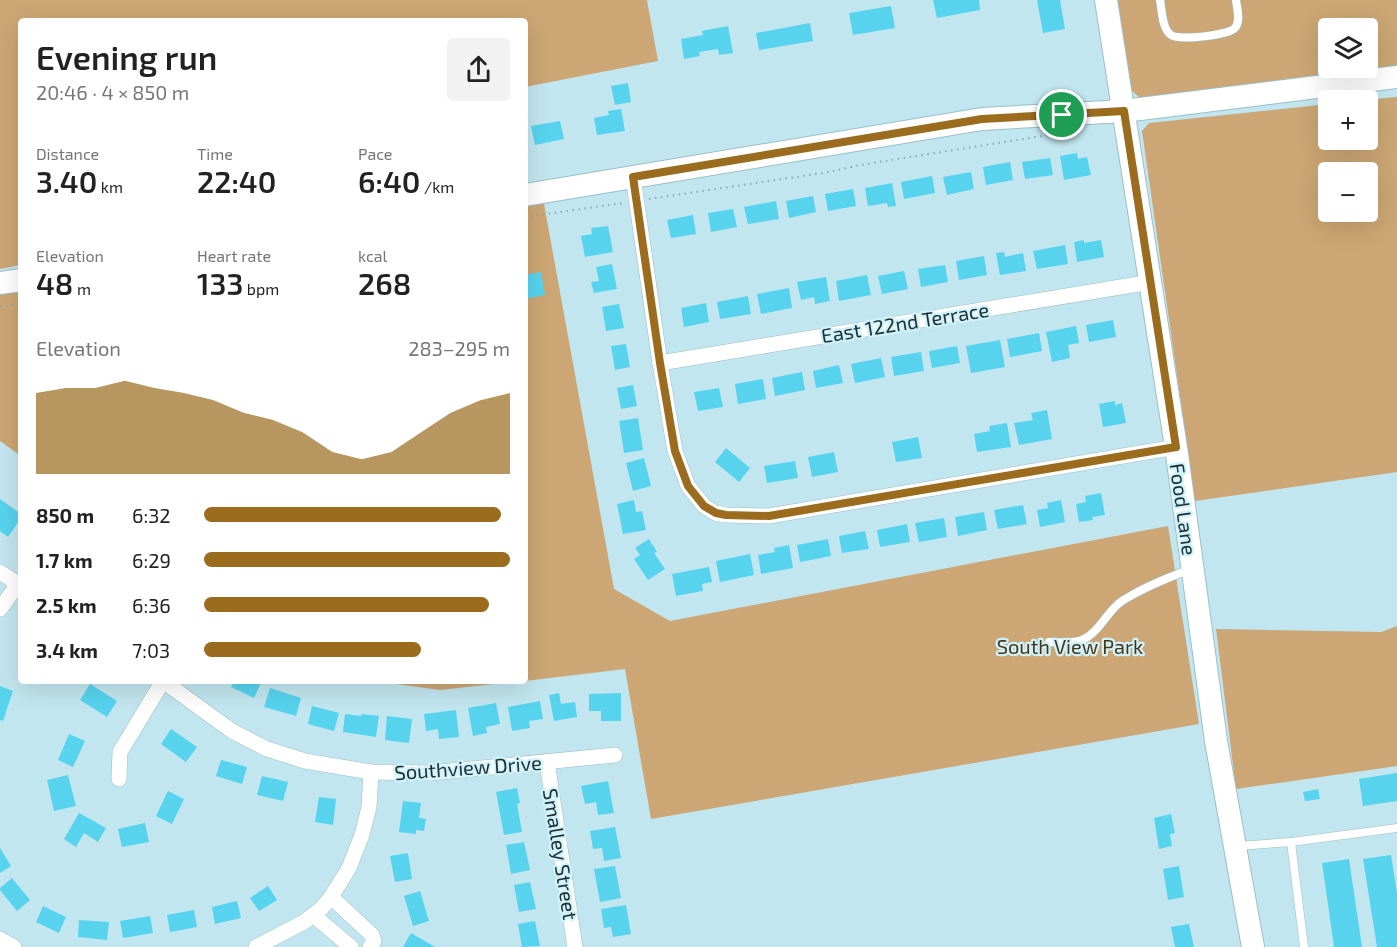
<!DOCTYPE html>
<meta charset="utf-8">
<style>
:root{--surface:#fff;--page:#f2f2f2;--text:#222;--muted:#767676;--accent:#9b6b1e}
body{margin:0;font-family:"Exo 2",sans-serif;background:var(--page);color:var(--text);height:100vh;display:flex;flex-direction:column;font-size:22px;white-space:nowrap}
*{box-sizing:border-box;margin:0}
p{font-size:20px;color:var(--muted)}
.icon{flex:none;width:33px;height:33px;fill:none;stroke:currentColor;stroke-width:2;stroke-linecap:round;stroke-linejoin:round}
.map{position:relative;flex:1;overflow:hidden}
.side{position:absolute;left:18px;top:18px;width:510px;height:666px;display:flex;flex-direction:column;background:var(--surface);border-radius:6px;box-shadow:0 6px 24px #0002}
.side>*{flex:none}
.fabs{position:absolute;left:1318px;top:18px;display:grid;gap:12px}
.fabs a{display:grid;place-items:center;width:60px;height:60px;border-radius:6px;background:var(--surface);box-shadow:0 6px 24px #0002;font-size:30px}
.pin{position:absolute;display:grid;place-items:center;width:51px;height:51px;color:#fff;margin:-26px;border:3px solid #fff;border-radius:50%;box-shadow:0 2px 6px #0007}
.round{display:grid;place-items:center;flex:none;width:63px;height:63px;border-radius:6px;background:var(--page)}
.head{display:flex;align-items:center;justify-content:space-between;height:102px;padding:0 18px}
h1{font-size:33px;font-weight:600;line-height:45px}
.figures{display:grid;grid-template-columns:repeat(3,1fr);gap:9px;height:102px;padding:6px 18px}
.figures div{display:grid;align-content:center}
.figures b{font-size:30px;font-weight:600}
.figures small{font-size:16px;font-weight:400}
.figures p{font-size:16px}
.chart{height:168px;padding:12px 18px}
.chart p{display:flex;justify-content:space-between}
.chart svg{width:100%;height:108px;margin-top:6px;fill:var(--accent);opacity:.7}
ul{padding:0 18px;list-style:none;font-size:20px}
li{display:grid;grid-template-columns:96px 72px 1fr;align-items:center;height:45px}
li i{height:15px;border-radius:8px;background:var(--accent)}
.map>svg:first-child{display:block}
</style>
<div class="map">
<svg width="1397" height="947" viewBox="0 0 1397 947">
<rect width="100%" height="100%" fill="#c2e6ef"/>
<g fill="#cca674" fill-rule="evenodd">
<polygon points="0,0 647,0 658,61 525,87 525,21 21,21 21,265 0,269"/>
<path d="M1117 0H1397V69L1140 98 1130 89ZM1329 28H1368V68H1329Z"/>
<path d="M1397 97V472L1195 501 1142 131 1149 123 1329 104V140H1368V100H1364ZM1368 172V212H1329V172Z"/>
<polygon points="542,193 614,589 670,621 1168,526 1199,724 651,819 625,669 525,681 525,196"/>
<polygon points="21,280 21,456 0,441 0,284"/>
<polygon points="1397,626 1397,766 1236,789 1216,629 1381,632"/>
<polygon points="374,681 522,681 440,690"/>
</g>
<g fill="#57d3ee">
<polygon points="933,0 979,0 980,10 937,18"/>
<polygon points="1037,0 1060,0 1065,29 1043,33"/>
<polygon points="891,6 895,28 853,35 849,13"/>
<polygon points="810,23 813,41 759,50 756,33"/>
<polygon points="728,26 733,53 719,55 718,49 699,52 700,56 684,59 681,39 703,35 702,31"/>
<polygon points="628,83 631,102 615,105 611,86"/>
<polygon points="621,109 625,131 597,135 594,118 609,115 608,111"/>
<polygon points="560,121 564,139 535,145 531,126"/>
<polygon points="1077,153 1078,159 1087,157 1091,175 1064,180 1060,156"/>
<polygon points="1050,158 1053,175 1025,179 1022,162"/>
<polygon points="1010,162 1013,180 986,185 983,167"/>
<polygon points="971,172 974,189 947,195 943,177"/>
<polygon points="932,176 935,193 904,199 901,182"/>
<polygon points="892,183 896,206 888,207 887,203 868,206 865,188"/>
<polygon points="853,189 856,206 828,211 825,194"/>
<polygon points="813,196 816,212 789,218 786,201"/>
<polygon points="776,201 779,219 748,224 744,207"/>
<polygon points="733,209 737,227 711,232 708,213"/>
<polygon points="693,215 696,234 671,238 667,220"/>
<polygon points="608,226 613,252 585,257 581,236 592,234 591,228"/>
<polygon points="1084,240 1084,243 1101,240 1104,257 1077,262 1074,242"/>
<polygon points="1065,245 1068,264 1037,269 1033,251"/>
<polygon points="1004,252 1005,257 1023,253 1026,271 1000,275 996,253"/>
<polygon points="984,256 987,275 959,280 956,261"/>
<polygon points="612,264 617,289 594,293 591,282 599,281 596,267"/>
<polygon points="945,265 948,282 921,287 918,269"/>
<polygon points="904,271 908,289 882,294 878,276"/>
<polygon points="541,272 545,295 525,299 525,288 527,288 525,275"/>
<polygon points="867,275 871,295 839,301 836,281"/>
<polygon points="826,277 830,301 815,304 814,297 801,300 797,282"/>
<polygon points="789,288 792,308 761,314 757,294"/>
<polygon points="748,296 751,314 720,319 717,302"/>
<polygon points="706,303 709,322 684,327 681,308"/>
<polygon points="619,304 624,328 606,331 602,307"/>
<polygon points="1113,320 1116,337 1089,342 1086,325"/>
<polygon points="1076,326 1079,343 1068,345 1070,358 1052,362 1046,332"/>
<polygon points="1039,333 1042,351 1010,357 1007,339"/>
<polygon points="1000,340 1005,367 971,373 966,346"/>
<polygon points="626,344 630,367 615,370 611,346"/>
<polygon points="957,346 960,363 932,368 929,351"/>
<polygon points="921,352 924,371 894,376 891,357"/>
<polygon points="881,358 885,377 855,383 851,364"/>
<polygon points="839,365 843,383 816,388 813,371"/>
<polygon points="802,372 805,390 775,396 772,378"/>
<polygon points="763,379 766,399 738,404 735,384"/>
<polygon points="633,385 637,406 621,409 617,388"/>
<polygon points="719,388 723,407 698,411 694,392"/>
<polygon points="1115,401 1115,405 1122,403 1126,423 1103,427 1099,404"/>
<polygon points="1047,410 1052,439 1019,445 1014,423 1033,420 1031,413"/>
<polygon points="638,418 643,450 624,453 619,421"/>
<polygon points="1007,423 1011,447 977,452 974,434 990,431 989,426"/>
<polygon points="918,437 922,458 896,462 892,442"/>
<polygon points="726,448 750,468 739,482 715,462"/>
<polygon points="834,452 838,472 812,477 808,457"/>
<polygon points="644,458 651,486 633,491 626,463"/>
<polygon points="795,461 798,478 767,483 764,466"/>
<polygon points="1101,493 1105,515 1092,517 1093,520 1079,522 1076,504 1086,502 1085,496"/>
<polygon points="0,499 21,514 21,518 8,537 0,531"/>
<polygon points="634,500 636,512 642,511 646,530 623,534 617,504"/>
<polygon points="1061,500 1065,522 1040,527 1037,510 1048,508 1047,503"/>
<polygon points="1023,505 1027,524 998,529 994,510"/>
<polygon points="984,512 987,530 958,536 955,517"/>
<polygon points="944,518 947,537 919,542 915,523"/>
<polygon points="907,524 910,542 880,547 877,530"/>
<polygon points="865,531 869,549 842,553 839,536"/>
<polygon points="649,539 657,552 654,553 665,569 648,580 634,559 640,555 635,548"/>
<polygon points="828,539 831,556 800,562 797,545"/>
<polygon points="789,545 793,568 761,574 758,555 775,552 774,548"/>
<polygon points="750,554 754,575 720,582 716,561"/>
<polygon points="709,567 712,582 702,584 703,591 676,596 672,574"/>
<polygon points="234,681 256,681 261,683 254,698 231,687"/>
<polygon points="90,684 117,701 107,717 80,700"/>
<polygon points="0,686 13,691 3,721 0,720"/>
<polygon points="270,688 301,698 296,716 264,707"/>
<polygon points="559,693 561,704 575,702 577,717 554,721 549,695"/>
<polygon points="621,693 621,721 601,721 601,711 589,711 589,694"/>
<polygon points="540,701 543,719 529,721 530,728 512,731 508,707"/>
<polygon points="496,703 500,724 486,727 487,733 473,736 468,708"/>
<polygon points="312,706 339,713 334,731 308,724"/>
<polygon points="456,710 459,737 439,739 438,729 426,731 424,714"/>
<polygon points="345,714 361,716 362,714 379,716 376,737 343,732"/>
<polygon points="387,716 412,719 409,743 385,740"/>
<polygon points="171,729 197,747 186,762 161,744"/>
<polygon points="69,734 85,741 73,767 58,760"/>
<polygon points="221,760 247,767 242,784 216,776"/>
<polygon points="1397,773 1397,801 1363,806 1359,779"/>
<polygon points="68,775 76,806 54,811 47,780"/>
<polygon points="262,776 288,782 283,801 257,795"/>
<polygon points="608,781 614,813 598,815 596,802 585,804 581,786"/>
<polygon points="517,788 520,803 517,804 522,832 504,835 496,792"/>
<polygon points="1318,789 1320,799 1305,801 1303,792"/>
<polygon points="168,791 184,799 172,824 156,816"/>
<polygon points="319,797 336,799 333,825 315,822"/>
<polygon points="403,801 421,803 419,818 426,819 424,831 416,830 416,834 399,832"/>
<polygon points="79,813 106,828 98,842 84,833 76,847 64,839"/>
<polygon points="1171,814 1175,833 1170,834 1172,846 1159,849 1154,818"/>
<polygon points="145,823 149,842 122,847 118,829"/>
<polygon points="615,827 621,858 604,861 602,848 593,849 590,831"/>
<polygon points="524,842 530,870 511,874 506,845"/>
<polygon points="0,848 11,866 0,873"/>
<polygon points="408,853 412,879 395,882 390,856"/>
<polygon points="1391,855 1397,893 1397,947 1377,947 1363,859"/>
<polygon points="1349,859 1362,947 1334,947 1322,863"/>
<polygon points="615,866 621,898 600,902 594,869"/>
<polygon points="1179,866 1184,897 1168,900 1163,869"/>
<polygon points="12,878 30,900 17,911 0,890 0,888"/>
<polygon points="530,882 536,909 519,912 514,885"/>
<polygon points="268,886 277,900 259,911 250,898"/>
<polygon points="420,891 429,921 413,926 404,896"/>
<polygon points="237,901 241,918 215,924 212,907"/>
<polygon points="626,905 631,934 613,937 611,927 604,928 601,909"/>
<polygon points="43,906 66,917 59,933 36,922"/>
<polygon points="194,910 197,927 170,932 167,915"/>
<polygon points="150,916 153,933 123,938 120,921"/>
<polygon points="79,920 109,922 107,940 78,937"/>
<polygon points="535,921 540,946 522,947 518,924"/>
<polygon points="1189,924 1194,947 1175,947 1171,927"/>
<polygon points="411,933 435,947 403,947"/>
</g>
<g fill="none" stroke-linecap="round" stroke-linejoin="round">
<g stroke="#9cbec6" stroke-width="9">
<g id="lane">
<path d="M1160 0C1162 10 1162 29 1171 35 1180 41 1229 35 1235 28 1241 21 1237 8 1236 0"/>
<path d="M1049 642C1059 642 1072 644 1082 640 1099 633 1107 611 1122 601 1144 587 1167 578 1191 569"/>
<polyline points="1291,842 1304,947"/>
<polyline points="1238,846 1291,842 1397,828"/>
</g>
</g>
<g stroke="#9cbec6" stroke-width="16">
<g id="street">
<polyline points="633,177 660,363 675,451 688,486 704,506 715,513 726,515 769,516 1176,447"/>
<polyline points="660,363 1151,282"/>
<polyline points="0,572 21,586"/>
<polyline points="0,609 18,584"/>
<polyline points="163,681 232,731 267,749 305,761 371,772 430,773 615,755"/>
<polyline points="547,762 575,947"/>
<polyline points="119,779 120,752 163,681"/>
<polyline points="331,897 372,935 374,941 370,947"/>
<polyline points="313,915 351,947"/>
<polyline points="0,939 14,947"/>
<polyline points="256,947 304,922 321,909 331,897 349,868 362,835 369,807 371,772"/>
</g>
</g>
<g stroke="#9cbec6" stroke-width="24">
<g id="secondary">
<polyline points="1106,0 1176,447 1216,741 1253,947"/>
<polyline points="525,195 982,119 1124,111 1397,77"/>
<polyline points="0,283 21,280"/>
</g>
</g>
<g stroke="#8ca9b0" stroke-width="2" stroke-dasharray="1.5 4.5" stroke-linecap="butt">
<polyline points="649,199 829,172 860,165 1061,133"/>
<polyline points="525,217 623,203"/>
<polyline points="0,307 21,304"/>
</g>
<use href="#lane" stroke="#fff" stroke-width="8"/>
<use href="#street" stroke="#fff" stroke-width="15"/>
<use href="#secondary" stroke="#fff" stroke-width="22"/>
</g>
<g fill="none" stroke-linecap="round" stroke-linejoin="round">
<g stroke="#fff" stroke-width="12">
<polygon id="route" points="1124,111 1176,447 769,516 726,515 716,513 704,506 688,486 675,451 660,363 633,177 982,119"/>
</g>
<use href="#route" stroke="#9b6b1e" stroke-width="8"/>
</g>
<g text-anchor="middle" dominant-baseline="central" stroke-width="4.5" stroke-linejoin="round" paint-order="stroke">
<g font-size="20" fill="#212f33" stroke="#cff3fc">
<text transform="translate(905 322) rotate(-9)">East 122nd Terrace</text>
<text transform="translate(1184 509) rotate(82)">Food Lane</text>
<text transform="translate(468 767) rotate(-4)">Southview Drive</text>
<text transform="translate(561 854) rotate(81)">Smalley Street</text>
</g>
<g font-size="20" fill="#4b3413" stroke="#cff3fc">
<text x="1070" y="646">South View Park</text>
</g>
</g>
</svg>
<div class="fabs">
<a><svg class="icon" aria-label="layers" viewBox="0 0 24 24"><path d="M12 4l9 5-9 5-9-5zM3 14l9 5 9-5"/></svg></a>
<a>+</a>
<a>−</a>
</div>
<div class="pin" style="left:1062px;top:115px;background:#1e9e55"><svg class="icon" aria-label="arrive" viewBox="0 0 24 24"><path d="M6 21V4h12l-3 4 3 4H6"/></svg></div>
<section class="side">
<div class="head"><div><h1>Evening run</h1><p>20:46 · 4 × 850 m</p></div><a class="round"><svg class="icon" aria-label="share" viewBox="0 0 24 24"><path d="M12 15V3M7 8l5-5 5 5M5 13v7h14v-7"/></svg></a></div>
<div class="figures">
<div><p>Distance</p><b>3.40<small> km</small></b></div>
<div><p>Time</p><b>22:40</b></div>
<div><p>Pace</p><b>6:40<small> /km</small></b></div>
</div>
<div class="figures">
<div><p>Elevation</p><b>48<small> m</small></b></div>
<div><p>Heart rate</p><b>133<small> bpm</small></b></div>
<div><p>kcal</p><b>268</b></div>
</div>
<div class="chart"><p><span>Elevation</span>283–295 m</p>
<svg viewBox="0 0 160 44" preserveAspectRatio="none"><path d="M0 44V11L10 9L20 9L30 6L40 9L50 11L60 14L70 19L80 22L90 27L100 35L110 38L120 35L130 27L140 19L150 14L160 11V44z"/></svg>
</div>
<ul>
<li><b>850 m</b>6:32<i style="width:97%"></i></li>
<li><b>1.7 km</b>6:29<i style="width:100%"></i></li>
<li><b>2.5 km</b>6:36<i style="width:93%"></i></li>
<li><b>3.4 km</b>7:03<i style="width:71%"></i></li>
</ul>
</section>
</div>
